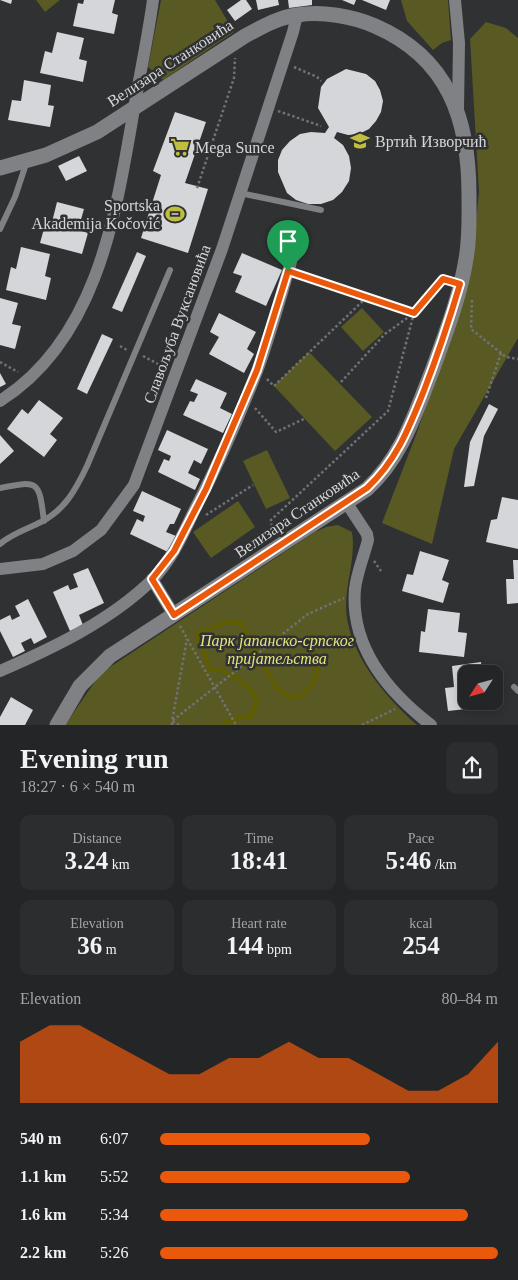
<!DOCTYPE html>
<meta charset="utf-8">
<style>
:root{--surface:#242526;--page:#2c2d2e;--text:#f1f3f6;--muted:#a3a5a7;--line:#414243;--accent:#ea580c}
body{margin:0;font-family:"Times New Roman",serif;background:var(--page);color:var(--text);height:100vh;display:flex;flex-direction:column;font-size:19px;white-space:nowrap}
*{box-sizing:border-box;margin:0}
p{font-size:16px;color:var(--muted)}
.icon{flex:none;width:28px;height:28px;fill:none;stroke:currentColor;stroke-width:2;stroke-linecap:round;stroke-linejoin:round}
.map{position:relative;height:725px;overflow:hidden}
.panel{display:flex;flex-direction:column;background:var(--surface);flex:1}
.panel>*{flex:none}
.needle{width:32px;rotate:234deg}
.buttons{position:absolute;left:458px;top:665px;display:grid;gap:10px}
.buttons a{display:grid;place-items:center;width:45px;height:45px;border-radius:10px;background:var(--surface);box-shadow:0 2px 12px #0003,0 0 0 1px var(--line);font-size:25px}
.pin{position:absolute;display:grid;place-items:center;width:42px;height:42px;color:#fff;margin:-51px -21px;border-radius:50% 50% 50% 0;rotate:-45deg;box-shadow:0 0 5px #0007}
.pin .icon{rotate:45deg}
.round{display:grid;place-items:center;flex:none;width:52px;height:52px;border-radius:10px;background:var(--page)}
.headline{display:flex;align-items:center;justify-content:space-between;height:85px;padding:0 20px}
h1{font-size:28px;font-weight:700;line-height:38px}
.metrics{display:grid;grid-template-columns:repeat(3,1fr);gap:8px;height:85px;padding:5px 20px}
.metrics div{display:grid;align-content:center;border-radius:10px;background:var(--page);text-align:center}
.metrics b{font-size:25px;font-weight:700}
.metrics small{font-size:14px;font-weight:400}
.metrics p{font-size:14px}
.chart{height:140px;padding:10px 20px}
.chart p{display:flex;justify-content:space-between}
.chart svg{width:100%;height:90px;margin-top:5px;fill:var(--accent);opacity:.7}
ul{padding:0 20px;list-style:none;font-size:16px}
li{display:grid;grid-template-columns:80px 60px 1fr;align-items:center;height:38px}
li i{height:12px;border-radius:6px;background:var(--accent)}
.map>svg:first-child{display:block}
</style>
<div class="map">
<svg width="518" height="725" viewBox="0 0 518 725">
<rect width="100%" height="100%" fill="#303133"/>
<g fill="#595924">
<polygon points="36,0 60,0 45,12"/>
<polygon points="161,0 215,0 234,32 163,80 148,67"/>
<polygon points="401,0 448,0 451,40 442,43 433,50 407,21"/>
<polygon points="486,22 506,28 518,38 518,338 454,449 432,544 382,523 416,435 463,300 475,231 479,192 470,39"/>
<polygon points="362,308 384,332 363,351 341,327"/>
<polygon points="309,352 372,417 335,451 274,386"/>
<polygon points="267,450 290,498 266,509 243,461"/>
<polygon points="238,501 255,527 211,558 193,532"/>
<path d="M338 525 352 532C356 557 346 581 346 607 347 652 385 697 417 725H65L101 673 315 532 326 527Z"/>
</g>
<g fill="none" stroke-linecap="round" stroke-linejoin="round">
<path stroke="#5f5d00" stroke-width="4" d="M223 725 233 719 251 717 257 700C251 686 236 678 223 671 218 669 213 671 208 668L205 653 197 634 226 622 241 623 277 689 290 697 302 696C317 680 321 673 313 653"/>
</g>
<g fill="#d5d6d9">
<polygon points="0,0 12,0 11,4"/>
<polygon points="84,0 115,0 112,13 118,15 114,34 73,26 78,3 83,4"/>
<polygon points="241,0 246,0 252,9 235,21 227,10"/>
<polygon points="256,0 278,0 279,5 258,10"/>
<polygon points="288,0 312,0 312,5 289,8"/>
<polygon points="342,0 356,0 354,5"/>
<polygon points="362,0 390,0 386,10"/>
<polygon points="57,32 84,38 79,59 87,61 83,82 40,73 45,51 52,53"/>
<polygon points="346,69 366,74 375,81 380,90 383,101 381,112 376,121 369,129 359,134 348,135 337,132 334,138 343,145 349,156 351,168 349,181 342,192 333,200 321,204 308,204 296,200 287,193 278,172 278,160 282,150 290,141 300,134 311,132 325,133 329,127 318,108 321,87 327,79"/>
<polygon points="24,80 51,85 48,105 54,106 50,127 8,120 12,100 21,101"/>
<polygon points="175,112 206,122 185,183 208,189 188,253 141,238 161,175 153,171"/>
<polygon points="79,156 87,171 66,181 58,166"/>
<polygon points="57,202 84,209 78,230 88,233 82,254 40,243 45,225 51,226"/>
<polygon points="21,247 50,254 45,276 51,278 46,300 6,290 11,267 16,269"/>
<polygon points="137,252 146,256 122,312 112,308"/>
<polygon points="242,253 282,270 266,306 235,292 242,276 233,273"/>
<polygon points="0,298 18,303 12,324 21,326 15,349 0,345"/>
<polygon points="219,313 256,332 247,349 254,354 244,373 209,354 219,337 210,332"/>
<polygon points="102,334 113,339 87,394 77,389"/>
<polygon points="0,373 6,384 0,387"/>
<polygon points="196,379 227,393 220,408 232,414 223,433 183,415 190,401 194,402 198,394 190,391"/>
<polygon points="39,400 63,418 50,434 57,440 44,457 7,429 22,409 28,414"/>
<polygon points="489,404 498,409 484,436 474,486 464,487 470,442"/>
<polygon points="167,430 208,449 201,464 194,460 188,473 200,479 195,490 158,472 164,459 169,461 171,456 158,450"/>
<polygon points="0,435 14,451 0,464"/>
<polygon points="142,491 181,509 174,524 170,524 166,532 176,536 168,552 130,534 137,519 143,522 145,516 133,511"/>
<polygon points="502,497 518,500 518,549 486,542 491,520 497,519"/>
<polygon points="420,551 449,560 442,580 449,583 443,603 402,591 407,574 413,575"/>
<polygon points="513,560 518,560 518,603 507,604 506,579 514,579"/>
<polygon points="88,568 104,603 79,615 83,625 70,631 53,592 68,585 70,590 78,587 73,574"/>
<polygon points="28,599 47,637 34,644 31,638 21,643 25,651 13,657 0,631 0,620 10,615 12,620 20,616 15,606"/>
<polygon points="428,609 460,613 458,632 467,633 464,657 419,652 421,631 425,632"/>
<polygon points="481,662 482,674 466,674 466,701 494,701 494,706 448,711 445,688 454,687 452,666"/>
<polygon points="11,697 33,710 25,725 0,725 0,717"/>
</g>
<g fill="none" stroke-linecap="round" stroke-linejoin="round">
<g stroke="#717274" stroke-width="2.5" stroke-dasharray="2.5 2.5" stroke-linecap="butt">
<polyline points="294,67 317,77 321,81"/>
<polyline points="278,111 321,126"/>
<polyline points="197,188 234,78 235,58"/>
<polyline points="472,300 471,329 506,357 518,359"/>
<polyline points="120,346 127,350"/>
<polyline points="143,356 158,364"/>
<polyline points="0,362 18,372"/>
<polyline points="267,379 274,386 367,297"/>
<polyline points="341,382 385,334 414,313 443,279 448,281"/>
<polyline points="486,398 501,353"/>
<polyline points="255,408 276,432 306,418"/>
<polyline points="206,515 253,485"/>
<polyline points="273,536 271,520 388,411 414,313 299,275"/>
<polyline points="374,561 381,571"/>
<polyline points="180,626 236,725"/>
<polyline points="172,725 172,721 308,614 344,598"/>
<polyline points="179,725 172,721 187,639"/>
<polyline points="362,725 395,709"/>
</g>
<g stroke="#808184" stroke-width="6">
<polyline points="240,193 321,210"/>
<polyline points="0,229 15,197 27,161"/>
<path d="M0 488C39 480 39 481 44 521"/>
<path d="M0 544C11 534 27 529 41 522 65 510 76 489 87 466L170 270"/>
<polyline points="514,687 518,691"/>
</g>
<g stroke="#808184" stroke-width="12">
<polyline points="455,0 459,43 458,109"/>
<path d="M0 401C98 339 116 213 134 109 140 73 148 37 153 0"/>
<path d="M346 502 367 534 368 540C364 556 357 572 355 589 350 647 388 692 431 725"/>
<polyline points="0,569 43,564 73,551 101,530 134,485 222,249 293,32 297,15"/>
<polyline points="152,579 174,615"/>
<path d="M0 671C53 648 110 621 152 580 172 560 183 534 195 509 218 465 239 417 257 371 270 336 280 298 291 262"/>
</g>
<path stroke="#808184" stroke-width="15" d="M0 168 46 155 97 132 245 36C260 28 279 17 297 15 322 11 352 16 375 26 449 58 469 120 469 195 469 216 470 238 466 259 460 297 445 335 432 371 415 414 402 457 367 489L110 656 80 686 57 725"/>
</g>
<g fill="none" stroke-linecap="round" stroke-linejoin="round">
<g stroke="#fff" stroke-width="10">
<path id="route" d="M288 271 414 313 443 279 460 284C449 321 437 357 423 393 408 430 396 461 367 488L174 615 152 579 174 551 206 489 257 370Z"/>
</g>
<use href="#route" stroke="#ea580c" stroke-width="6"/>
</g>
<defs>
<g id="school-bare" transform="scale(1.5)"><path d="M0-5L7-2L0 1L-7-2ZM-4 1L0 2.5L4 1V4Q0 6-4 4Z" fill="#c0be40" stroke="#303133" stroke-width="2.5" paint-order="stroke"/></g>
<g id="supermarket-bare" transform="scale(1.5)"><path d="M-6-5.5h2.5l.6 2H6L4.5 2H-2.5L-4.4-4H-6ZM-1.5 3.2a1.3 1.3 0 1 0 .1 0ZM3 3.2a1.3 1.3 0 1 0 .1 0Z" fill="#c0be40" stroke="#303133" stroke-width="2.5" paint-order="stroke"/></g>
<g id="stadium-bare" transform="scale(1.5)"><path d="M0-5a6.5 5 0 1 0 0 10a6.5 5 0 1 0 0-10ZM-3.5-1.8h7v3.6h-7Z" fill="#c0be40" stroke="#303133" stroke-width="2.5" paint-order="stroke"/></g>
</defs>
<g fill-rule="evenodd">
<use href="#school-bare" x="360" y="141"/>
<use href="#supermarket-bare" x="180" y="147"/>
<use href="#stadium-bare" x="175" y="214"/>
</g>
<g text-anchor="middle" dominant-baseline="central" stroke-width="5" stroke-linejoin="round" paint-order="stroke">
<g font-size="16" fill="#d6d7d9" stroke="#303133">
<text transform="translate(170 63) rotate(-33)">Велизара Станковића</text>
<text transform="translate(177 324) rotate(-70)">Славољуба Вуксановића</text>
<text transform="translate(297 513) rotate(-34)">Велизара Станковића</text>
</g>
<g font-size="16" fill="#d6d7d9" stroke="#303133" text-anchor="start">
<text x="375" y="141">Вртић Изворчић</text>
<text x="195" y="147">Mega Sunce</text>
<text x="160" y="205" text-anchor="end">Sportska<tspan x="160" dy="18">Akademija Kočović</tspan></text>
</g>
<g font-size="16" font-style="italic" fill="#e6e579" stroke="#303133">
<text x="277" y="640">Парк јапанско-српског<tspan x="277" dy="18">пријатељства</tspan></text>
</g>
</g>
</svg>
<div class="buttons">
<a><svg class="needle" viewBox="-14 -14 28 28"><path d="M0-13l5 13h-10z" fill="#e53935"/><path d="M0 13l5-13h-10z" fill="#a3a5a7"/></svg></a>
</div>
<div class="pin" style="left:288px;top:271px;background:#1e9e55"><svg class="icon" aria-label="arrive" viewBox="0 0 24 24"><path d="M6 21V4h12l-3 4 3 4H6"/></svg></div>
</div>
<section class="panel">
<div class="headline"><div><h1>Evening run</h1><p>18:27 · 6 × 540 m</p></div><a class="round"><svg class="icon" aria-label="share" viewBox="0 0 24 24"><path d="M12 15V3M7 8l5-5 5 5M5 13v7h14v-7"/></svg></a></div>
<div class="metrics">
<div><p>Distance</p><b>3.24<small> km</small></b></div>
<div><p>Time</p><b>18:41</b></div>
<div><p>Pace</p><b>5:46<small> /km</small></b></div>
</div>
<div class="metrics">
<div><p>Elevation</p><b>36<small> m</small></b></div>
<div><p>Heart rate</p><b>144<small> bpm</small></b></div>
<div><p>kcal</p><b>254</b></div>
</div>
<div class="chart"><p><span>Elevation</span>80–84 m</p>
<svg viewBox="0 0 160 44" preserveAspectRatio="none"><path d="M0 44V14L10 6L20 6L30 14L40 22L50 30L60 30L70 22L80 22L90 14L100 22L110 22L120 30L130 38L140 38L150 30L160 14V44z"/></svg>
</div>
<ul>
<li><b>540 m</b>6:07<i style="width:62%"></i></li>
<li><b>1.1 km</b>5:52<i style="width:74%"></i></li>
<li><b>1.6 km</b>5:34<i style="width:91%"></i></li>
<li><b>2.2 km</b>5:26<i style="width:100%"></i></li>
</ul>
</section>
